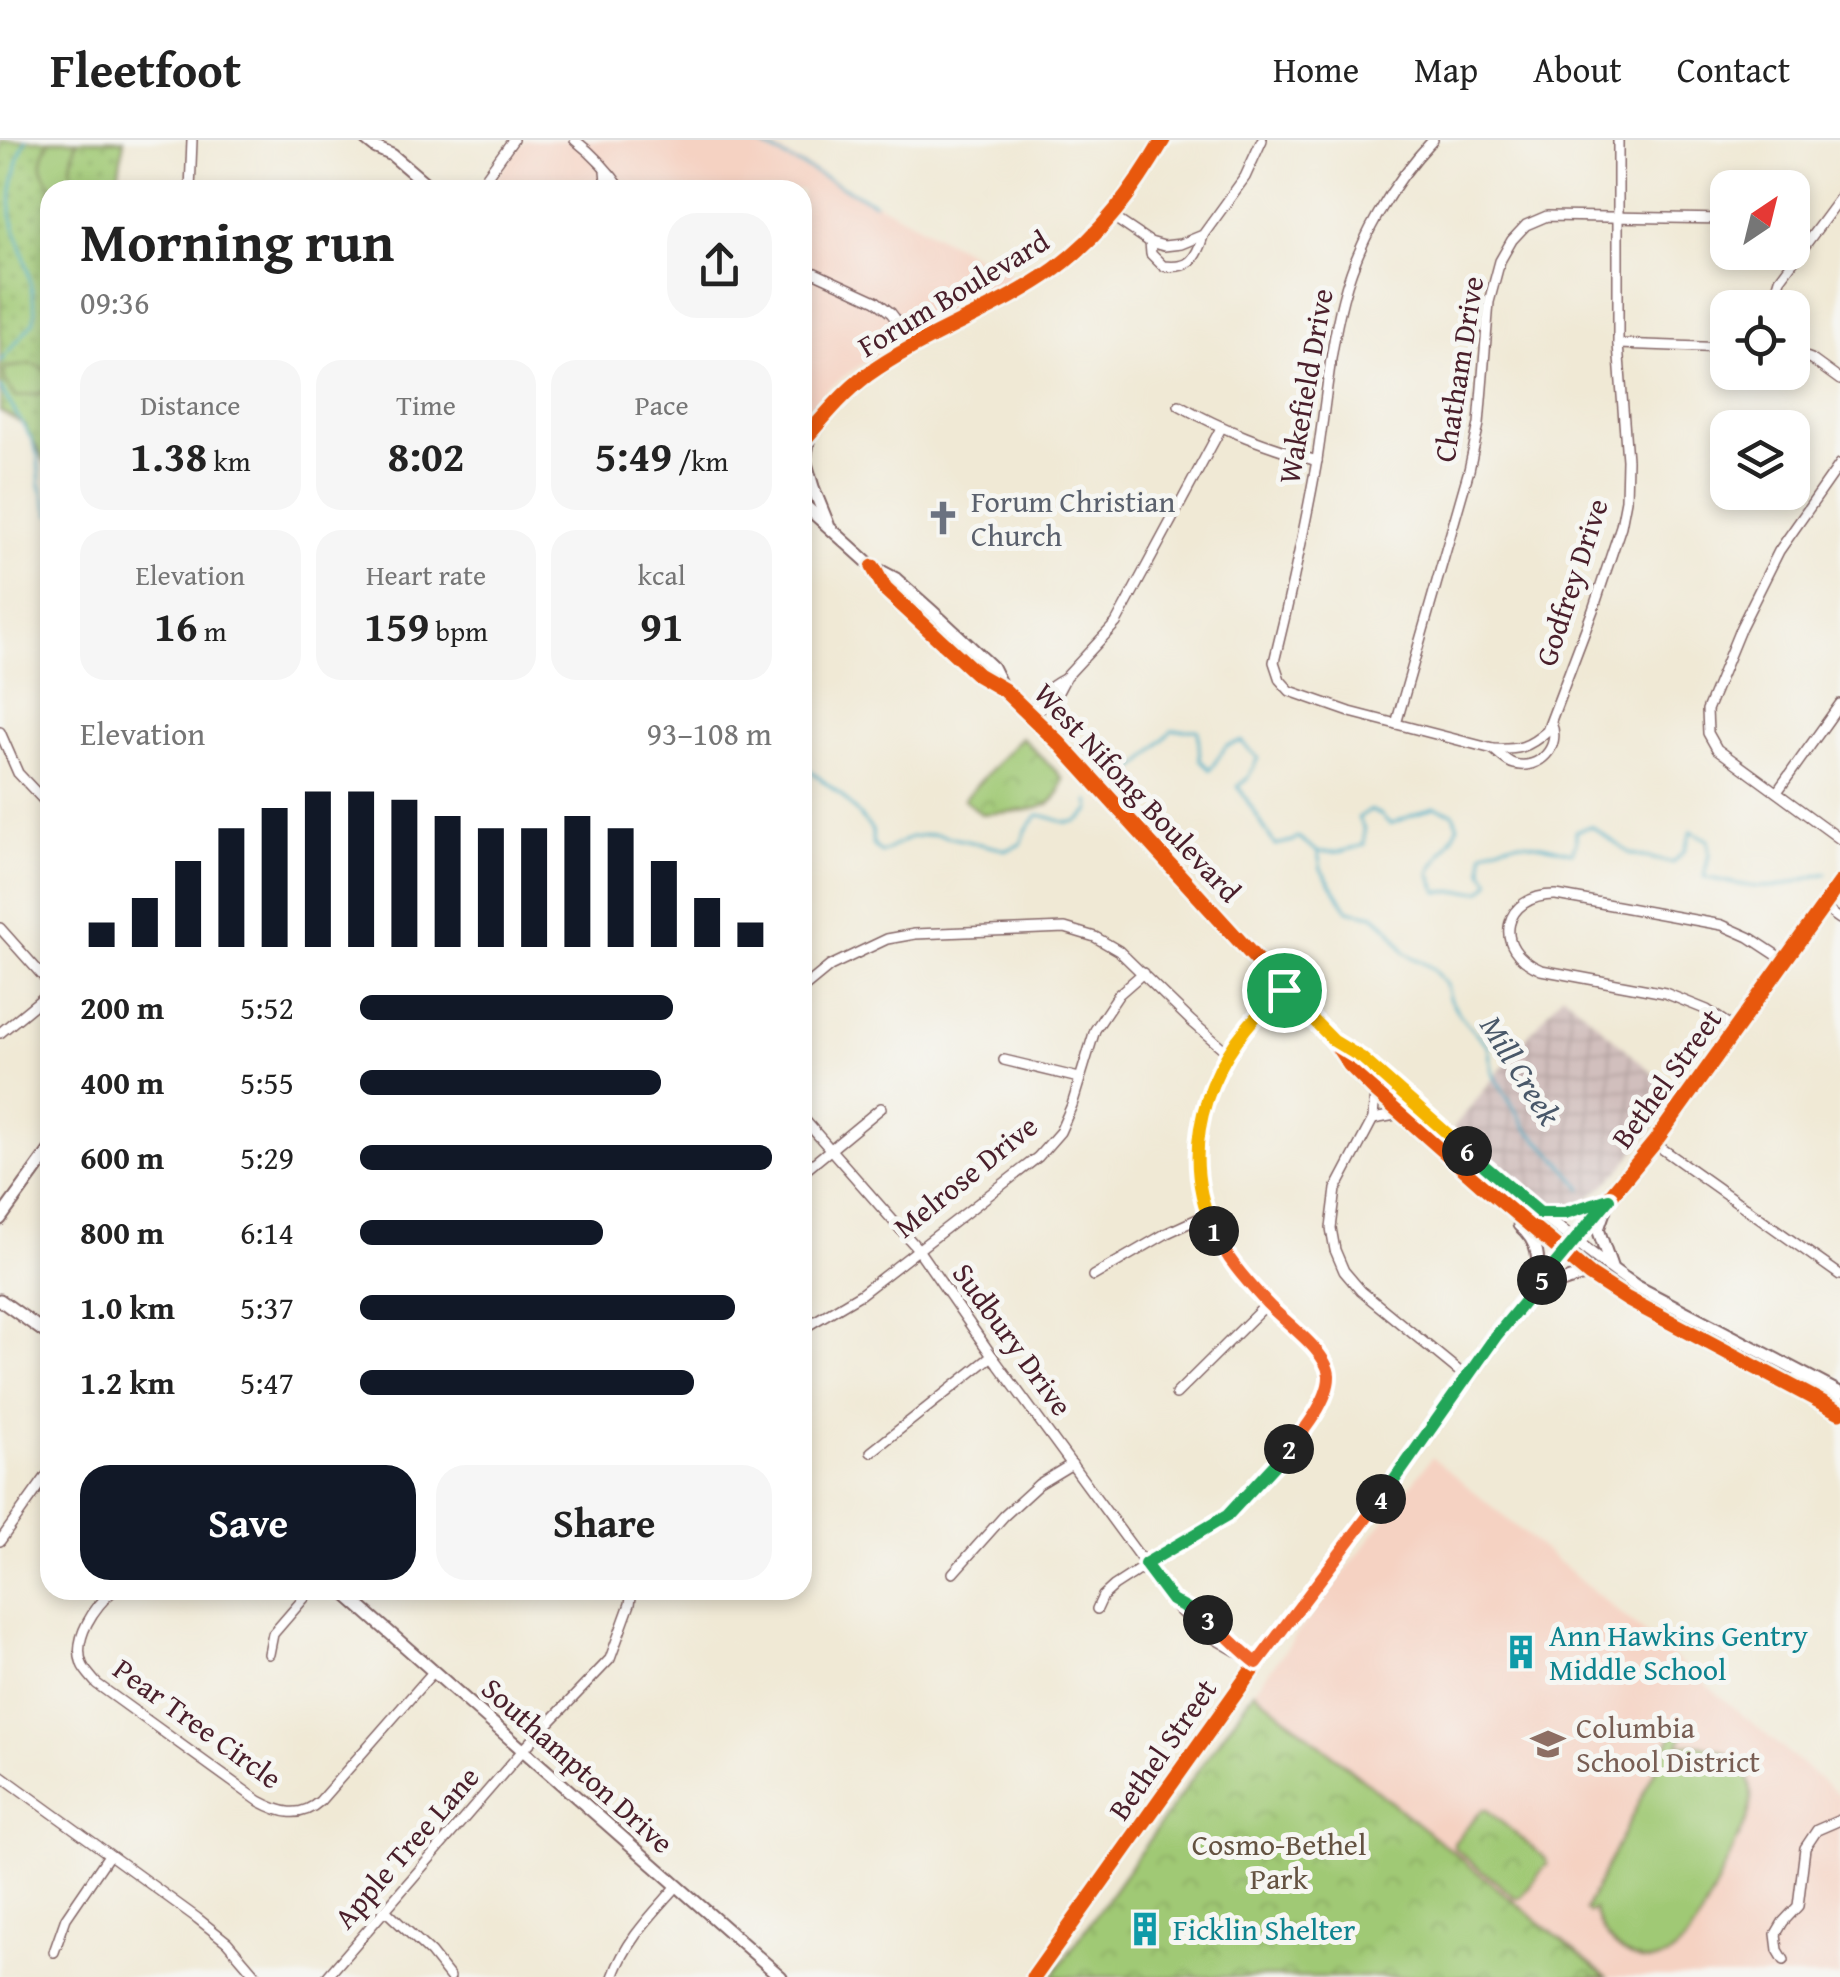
<!DOCTYPE html>
<meta charset="utf-8">
<style>
:root{--surface:#fff;--page:#f6f6f6;--text:#222;--muted:#767676;--line:#e0e0e0;--accent:#111827}
body{margin:0;font-family:"Gentium Book Plus",serif;background:var(--page);color:var(--text);height:100vh;display:flex;flex-direction:column;font-size:38px;white-space:nowrap}
*{box-sizing:border-box;margin:0}
p{font-size:32px;color:var(--muted)}
.icon{flex:none;width:55px;height:55px;fill:none;stroke:currentColor;stroke-width:2;stroke-linecap:round;stroke-linejoin:round}
.map{position:relative;flex:1;overflow:hidden}
.side{position:absolute;left:40px;top:40px;width:772px;height:1420px;display:flex;flex-direction:column;background:var(--surface);border-radius:30px;box-shadow:0 5px 15px #0003}
.side>*{flex:none}
.needle{width:65px;rotate:35deg}
.fabs{position:absolute;left:1710px;top:30px;display:grid;gap:20px}
.fabs a{display:grid;place-items:center;width:100px;height:100px;border-radius:20px;background:var(--surface);box-shadow:0 5px 15px #0003;font-size:50px}
.pin{position:absolute;display:grid;place-items:center;width:85px;height:85px;color:#fff;margin:-42px;border:5px solid #fff;border-radius:50%;box-shadow:0 2px 10px #0007}
.km{position:absolute;width:50px;height:50px;margin:-25px;border-radius:50%;background:#222;color:#fff;font-size:28px;line-height:50px;text-align:center}
.round{display:grid;place-items:center;flex:none;width:105px;height:105px;border-radius:30px;background:var(--page)}
.headline{display:flex;align-items:center;justify-content:space-between;height:170px;padding:0 40px}
h1{font-size:55px;font-weight:700;line-height:75px}
.metrics{display:grid;grid-template-columns:repeat(3,1fr);gap:15px;height:170px;padding:10px 40px}
.metrics div{display:grid;align-content:center;border-radius:25px;background:var(--page);text-align:center}
.metrics b{font-size:42px;font-weight:700}
.metrics small{font-size:28px;font-weight:400}
.metrics p{font-size:28px}
.chart{height:280px;padding:20px 40px}
.chart p{display:flex;justify-content:space-between}
.chart svg{width:100%;height:180px;margin-top:10px;stroke:var(--accent);stroke-width:6}
.primary-button{display:flex;gap:20px;margin-top:auto;padding:20px 40px}
.primary-button a{flex:1;height:115px;border-radius:30px;background:var(--accent);color:#fff;font-size:40px;font-weight:700;line-height:115px;text-align:center}
.primary-button a+a{background:var(--page);color:var(--text)}
ul{padding:0 40px;list-style:none;font-size:32px}
li{display:grid;grid-template-columns:160px 120px 1fr;align-items:center;height:75px}
li i{height:25px;border-radius:12px;background:var(--accent)}
header{display:flex;align-items:center;gap:60px;box-sizing:border-box;height:140px;padding:0 50px;background:var(--surface);border-bottom:2px solid var(--line)}
header strong{font-size:48px}
nav{display:flex;gap:55px;margin-inline-start:auto;font-size:35px}
.map>svg:first-child{display:block}
</style>
<header>
<strong>Fleetfoot</strong>
<nav><a>Home</a><a>Map</a><a>About</a><a>Contact</a></nav>
</header>
<div class="map">
<svg width="1840" height="1837" viewBox="0 0 1840 1837">
<defs>
<pattern id="industrial-grid" width="8" height="8" patternUnits="userSpaceOnUse" patternTransform="scale(2.5)"><rect width="8" height="8" fill="#d1bfbd"/><path d="M0 4h8M4 0v8" fill="none" stroke="#b5a4a3"/></pattern>
<pattern id="grass-dots" width="8" height="8" patternUnits="userSpaceOnUse" patternTransform="scale(2.5)"><rect width="8" height="8" fill="#a0c975"/><path d="M2 2h.1M6 6h.1" fill="none" stroke="#8bac65" stroke-width="1.8" stroke-linecap="round"/></pattern>
<pattern id="park-crowns" width="20" height="18" patternUnits="userSpaceOnUse" patternTransform="scale(2.5)"><rect width="20" height="18" fill="#a0c975"/><path d="M2 6a3 3 0 1 1 6 0M12 15a3 3 0 1 1 6 0" fill="none" stroke="#8bac65"/></pattern>
</defs>
<rect width="100%" height="100%" fill="#f6f6f2"/>
<filter id="ink" filterUnits="userSpaceOnUse"><feTurbulence type="fractalNoise" baseFrequency=".01" numOctaves="2"/><feDisplacementMap in="SourceGraphic" scale="20" xChannelSelector="R" yChannelSelector="G"/><feConvolveMatrix kernelMatrix="1 2 1 2 8 2 1 2 1" color-interpolation-filters="sRGB"/></filter>
<filter id="wash" filterUnits="userSpaceOnUse"><feTurbulence type="fractalNoise" baseFrequency=".0048" numOctaves="4" result="noise"/><feDisplacementMap in="SourceGraphic" scale="40" xChannelSelector="R" yChannelSelector="G"/><feGaussianBlur stdDeviation="2.25" result="paint"/><feColorMatrix in="noise" values="0 0 0 0 0 0 0 0 0 0 0 0 0 0 0 0 0 1.4 0 .05"/><feComposite in="paint" operator="in"/></filter>
<g filter="url(#wash)">
<rect width="100%" height="100%" fill="#f0e9d5"/>
<g fill="#f5d2c2">
<polygon points="525,0 759,0 1015,137 886,207 827,249 803,275 802,50 487,50"/>
<polygon points="1432,1317 1840,1656 1840,1837 1607,1837 1254,1551"/>
</g>
<polygon fill="url(#industrial-grid)" points="1563,853 1677,955 1620,1031 1604,1046 1584,1061 1574,1066 1552,1070 1544,1065 1453,988"/>
<polygon fill="url(#grass-dots)" stroke="#757450" stroke-width="2.5" points="0,0 124,0 116,50 50,50 50,330 23,284 0,271"/>
<g fill="url(#park-crowns)" stroke="#757450" stroke-width="2.5">
<path d="M1021 597 1059 634 1063 639C1061 647 1059 656 1053 661 1038 673 999 672 981 674L964 659Z"/>
<polygon points="1254,1551 1607,1837 1052,1837"/>
<polygon points="1482,1670 1487,1670 1546,1719 1547,1724 1520,1758 1516,1758 1454,1708 1454,1703"/>
</g>
<g fill="#a0c975" stroke="#757450" stroke-width="2.5">
<path d="M50 0H77C72 18 66 34 78 50H54C40 28 37 25 50 0Z"/>
<path d="M29 224C47 225 54 240 42 253L16 257 5 241 4 230C10 224 21 228 29 224Z"/>
<path d="M1675 1590 1683 1595 1679 1605C1727 1600 1764 1629 1747 1679 1737 1701 1727 1723 1717 1744 1702 1776 1679 1837 1632 1817 1612 1808 1599 1790 1594 1769L1589 1773 1585 1770Z"/>
</g>
<g fill="none" stroke-linecap="round" stroke-linejoin="round">
<g stroke="#47adc6" stroke-width="2.5">
<polyline points="751,0 874,63"/>
<polyline points="0,222 34,181 35,170 28,129 11,75 12,49 19,16 26,0"/>
<polyline points="0,247 31,298 38,316 40,345 50,375"/>
<path d="M802 628 812 632 842 656 872 690 873 705 881 713 911 697 935 694 1007 710 1021 704 1026 690 1038 675C1051 675 1065 687 1078 680 1083 678 1087 673 1091 670L1089 661"/>
<polyline points="1116,640 1140,625 1172,590 1198,590 1200,620 1210,630 1226,606 1241,601 1258,618 1247,639 1238,646 1275,705 1293,701 1298,697 1318,712 1321,729 1348,770 1374,775 1390,789 1405,813 1432,828 1446,845 1449,858 1461,877 1488,906 1493,934 1526,988 1560,1021 1582,1049"/>
<path d="M1319 712H1339L1364 705V689L1358 678 1370 670 1381 675 1390 684 1434 667 1453 673 1458 686C1451 704 1438 715 1430 733L1438 752 1482 751 1490 741 1483 731V712C1519 694 1535 704 1572 712L1576 702V691L1591 686 1631 714 1673 723 1684 711 1691 691 1708 700 1709 714 1704 737C1728 742 1755 750 1778 746 1794 743 1811 737 1827 733"/>
</g>
</g>
</g>
<g filter="url(#ink)">
<g fill="none" stroke-linecap="round" stroke-linejoin="round">
<g stroke="#846666" stroke-width="12">
<g id="street">
<path d="M575 0C594 15 609 31 622 50"/>
<path d="M1433 0C1392 43 1358 101 1343 159 1329 213 1325 271 1316 326 1304 392 1290 457 1274 522L1280 540 1290 551 1350 572 1493 609C1518 610 1528 608 1547 591L1593 470 1621 386 1626 360 1627 320 1618 204V0"/>
<polyline points="605,30 606,42 611,50"/>
<polyline points="190,50 192,0"/>
<polyline points="477,50 513,0"/>
<polyline points="1113,77 1150,102 1164,106 1181,104 1203,95 1245,37 1262,0"/>
<path d="M1150 102 1151 114 1163 126C1189 129 1196 120 1203 96"/>
<polyline points="802,127 876,161 891,173 916,206"/>
<polyline points="1771,168 1780,139 1840,58"/>
<polyline points="1618,204 1728,208"/>
<polyline points="1792,212 1811,219 1840,240"/>
<path d="M1179 265C1227 292 1264 305 1317 321"/>
<polyline points="1840,324 1779,411 1741,487 1707,570 1708,593 1717,609 1840,699"/>
<path d="M1031 574C1039 557 1048 547 1064 539"/>
<polyline points="1030,576 1044,566 1058,552 1066,537 1116,483 1221,288"/>
<polyline points="1396,584 1469,330 1479,284 1489,162 1500,121 1512,100 1526,85 1547,76 1728,79"/>
<polyline points="0,592 18,633 50,667"/>
<path d="M1493 609C1500 614 1506 622 1514 624 1539 631 1562 606 1551 583"/>
<polyline points="1777,652 1840,564"/>
<polyline points="1823,767 1840,779"/>
<polyline points="0,788 50,844"/>
<polyline points="802,849 830,826 887,799 915,794 1065,788 1095,797 1119,811 1191,881 1227,912"/>
<path d="M1735 889 1707 870 1665 853 1541 830C1490 809 1503 754 1556 755L1722 785 1749 797 1784 820"/>
<polyline points="0,893 50,852"/>
<polyline points="1004,920 1079,938"/>
<polyline points="1375,950 1373,979 1336,1049 1331,1088 1335,1110 1344,1131 1361,1151 1466,1237"/>
<polyline points="802,977 917,1108 992,1216 1178,1469 1198,1489 1257,1523"/>
<polyline points="1373,979 1401,974"/>
<polyline points="1654,1003 1840,1135"/>
<polyline points="802,1033 881,968"/>
<polyline points="1093,1136 1167,1093 1206,1075"/>
<polyline points="802,1189 861,1154 1038,1017 1060,992 1072,965 1095,890 1119,854 1143,833"/>
<polyline points="1176,1254 1267,1164"/>
<polyline points="871,1312 992,1216"/>
<polyline points="0,1401 50,1331"/>
<polyline points="953,1433 1004,1376 1039,1344 1072,1324"/>
<path d="M114 1450C95 1466 72 1498 82 1524 84 1530 92 1538 97 1544L259 1661C281 1673 300 1679 320 1661L434 1531"/>
<path d="M1174 1461C1199 1475 1224 1487 1241 1511"/>
<polyline points="1097,1469 1103,1456 1114,1446 1185,1400 1227,1377 1301,1295 1314,1277 1326,1250 1329,1236 1325,1223 1317,1211 1267,1164 1226,1117 1206,1075 1197,1023 1198,995 1203,970 1227,912 1268,863 1284,850"/>
<polyline points="269,1514 273,1494 311,1450"/>
<polyline points="0,1635 197,1778 227,1802 257,1837"/>
<polyline points="385,1770 431,1813 450,1837"/>
<polyline points="54,1812 66,1778 109,1715"/>
<polyline points="1784,1820 1778,1810 1776,1794 1783,1782 1798,1766 1805,1708 1817,1690 1840,1680"/>
<polyline points="327,1837 524,1609 610,1519 630,1464 632,1450"/>
<path d="M613 1837C627 1799 651 1776 677 1746"/>
</g>
</g>
<g stroke="#846666" stroke-width="15">
<g id="secondary">
<polyline points="366,0 376,8 392,15 433,50"/>
<polyline points="809,297 805,320 813,347 828,384"/>
<path d="M802 302C822 279 843 253 867 235 924 194 998 170 1055 129 1102 94 1134 50 1163 0"/>
<polyline points="802,363 873,427 896,439 933,472 992,527 1003,549"/>
<polyline points="873,427 885,449 978,535 1004,550 1060,604 1284,850 1334,901 1350,925 1375,950 1480,1043 1590,1135 1627,1159 1840,1272"/>
<path d="M1338 903C1371 923 1397 951 1427 976 1495 1035 1562 1095 1636 1146L1840 1253"/>
<polyline points="1605,1069 1598,1089 1611,1126"/>
<polyline points="1540,1073 1565,1073 1609,1059"/>
<polyline points="0,1079 50,1010"/>
<path d="M1519 1085C1539 1102 1541 1120 1534 1144"/>
<polyline points="1535,1151 1580,1136 1590,1135"/>
<polyline points="0,1160 50,1196"/>
<polyline points="1784,1240 1800,1241 1840,1262"/>
<polyline points="341,1450 781,1837"/>
<polyline points="1034,1837 1257,1523 1379,1362 1495,1196 1654,1003 1840,743"/>
</g>
</g>
<use href="#street" stroke="#fff" stroke-width="9"/>
<use href="#secondary" stroke="#fff" stroke-width="11"/>
<g stroke="#f6f6f2" stroke-width="21">
<g id="cycleway">
<path d="M802 302C822 279 843 253 867 235 924 194 998 170 1055 129 1102 94 1134 50 1163 0"/>
<polyline points="873,427 885,449 978,535 1004,550 1060,604 1284,850 1334,901 1350,925 1375,950 1480,1043 1590,1135 1627,1159 1840,1272"/>
<polyline points="1034,1837 1257,1523 1379,1362 1495,1196 1654,1003 1840,743"/>
</g>
</g>
<use href="#cycleway" stroke="#e8590c" stroke-width="15"/>
</g>
</g>
<g fill="none" stroke-linecap="round" stroke-linejoin="round" filter="url(#ink)">
<g stroke="#fff" stroke-width="20">
<path id="split-1" d="M1214 1091C1174 1003 1212 909 1284 850"/>
</g>
<g stroke="#fff" stroke-width="20">
<path id="split-2" d="M1214 1091C1226 1118 1244 1138 1264 1160 1280 1179 1327 1210 1329 1235 1330 1259 1303 1292 1289 1309"/>
</g>
<g stroke="#fff" stroke-width="20">
<polyline id="split-3" points="1208,1480 1172,1460 1145,1424 1227,1376 1289,1309"/>
</g>
<g stroke="#fff" stroke-width="20">
<path id="split-4" d="M1208 1480C1226 1493 1239 1510 1257 1523L1381 1359"/>
</g>
<g stroke="#fff" stroke-width="20">
<polyline id="split-5" points="1381,1359 1496,1196 1542,1140"/>
</g>
<g stroke="#fff" stroke-width="20">
<polyline id="split-6" points="1467,1011 1540,1073 1565,1073 1609,1059 1542,1140"/>
</g>
<g stroke="#fff" stroke-width="20">
<polyline id="split-7" points="1284,850 1334,901 1362,918 1467,1011"/>
</g>
<use href="#split-1" stroke="#f5b400" stroke-width="12"/>
<use href="#split-2" stroke="#f0652b" stroke-width="12"/>
<use href="#split-3" stroke="#22a559" stroke-width="12"/>
<use href="#split-4" stroke="#f0652b" stroke-width="12"/>
<use href="#split-5" stroke="#22a559" stroke-width="12"/>
<use href="#split-6" stroke="#22a559" stroke-width="12"/>
<use href="#split-7" stroke="#f5b400" stroke-width="12"/>
</g>
<defs>
<g id="church-bare" transform="scale(2.7)"><path d="M-1.2-6h2.4v3.5h3.3v2.4h-3.3V6h-2.4V-.1h-3.3v-2.4h3.3Z" fill="#6b7280" stroke="#f6f6f2" stroke-width="2.5" paint-order="stroke"/></g>
<g id="building-bare" transform="scale(2.7)"><path d="M-4-6H4V6H1V3H-1V6H-4ZM-2.5-4.3h1.7v1.8h-1.7ZM.8-4.3h1.7v1.8H.8ZM-2.5-1h1.7V.8h-1.7ZM.8-1h1.7V.8H.8Z" fill="#0f9aa8" stroke="#f6f6f2" stroke-width="2.5" paint-order="stroke"/></g>
<g id="school-bare" transform="scale(2.7)"><path d="M0-5L7-2L0 1L-7-2ZM-4 1L0 2.5L4 1V4Q0 6-4 4Z" fill="#8d6e63" stroke="#f6f6f2" stroke-width="2.5" paint-order="stroke"/></g>
</defs>
<g fill-rule="evenodd">
<use href="#church-bare" x="943" y="378"/>
<use href="#building-bare" x="1521" y="1512"/>
<use href="#school-bare" x="1548" y="1604"/>
<use href="#building-bare" x="1145" y="1789"/>
</g>
<g text-anchor="middle" dominant-baseline="central" stroke-width="10" stroke-linejoin="round" paint-order="stroke">
<g font-size="30" fill="#4a1f2b" stroke="#f6f6f2">
<text transform="translate(953 153) rotate(-31)">Forum Boulevard</text>
<text transform="translate(1458 229) rotate(-81)">Chatham Drive</text>
<text transform="translate(1305 246) rotate(-80)">Wakefield Drive</text>
<text transform="translate(1571 442) rotate(-72)">Godfrey Drive</text>
<text transform="translate(1138 652) rotate(47)">West Nifong Boulevard</text>
<text transform="translate(1666 938) rotate(-54)">Bethel Street</text>
<text transform="translate(965 1036) rotate(-39)">Melrose Drive</text>
<text transform="translate(1013 1199) rotate(54)">Sudbury Drive</text>
<text transform="translate(198 1583) rotate(36)">Pear Tree Circle</text>
<text transform="translate(1162 1609) rotate(-55)">Bethel Street</text>
<text transform="translate(578 1625) rotate(42)">Southampton Drive</text>
<text transform="translate(406 1707) rotate(-49)">Apple Tree Lane</text>
</g>
<g font-size="30" fill="#5b616d" stroke="#f6f6f2" text-anchor="start">
<text x="971" y="361">Forum Christian<tspan x="971" dy="34">Church</tspan></text>
</g>
<g font-size="30" fill="#0d838f" stroke="#f6f6f2" text-anchor="start">
<text x="1549" y="1495">Ann Hawkins Gentry<tspan x="1549" dy="34">Middle School</tspan></text>
<text x="1173" y="1789">Ficklin Shelter</text>
</g>
<g font-size="30" fill="#785e54" stroke="#f6f6f2" text-anchor="start">
<text x="1576" y="1587">Columbia<tspan x="1576" dy="34">School District</tspan></text>
</g>
<g font-size="30" fill="#645241" stroke="#f6f6f2">
<text x="1279" y="1704">Cosmo-Bethel<tspan x="1279" dy="34">Park</tspan></text>
</g>
<g font-size="32" font-style="italic" fill="#495869" stroke="#f6f6f2">
<text transform="translate(1521 930) rotate(58)">Mill Creek</text>
</g>
</g>
</svg>
<div class="fabs">
<a><svg class="needle" viewBox="-14 -14 28 28"><path d="M0-13l5 13h-10z" fill="#e53935"/><path d="M0 13l5-13h-10z" fill="#767676"/></svg></a>
<a><svg class="icon" aria-label="locate" viewBox="0 0 24 24"><circle cx="12" cy="12" r="6"/><path d="M12 2v4M12 18v4M2 12h4M18 12h4"/></svg></a>
<a><svg class="icon" aria-label="layers" viewBox="0 0 24 24"><path d="M12 4l9 5-9 5-9-5zM3 14l9 5 9-5"/></svg></a>
</div>
<div class="pin" style="left:1284px;top:850px;background:#1e9e55"><svg class="icon" aria-label="arrive" viewBox="0 0 24 24"><path d="M6 21V4h12l-3 4 3 4H6"/></svg></div>
<b class="km" style="left:1214px;top:1091px">1</b>
<b class="km" style="left:1289px;top:1309px">2</b>
<b class="km" style="left:1208px;top:1480px">3</b>
<b class="km" style="left:1381px;top:1359px">4</b>
<b class="km" style="left:1542px;top:1140px">5</b>
<b class="km" style="left:1467px;top:1011px">6</b>
<section class="side">
<div class="headline"><div><h1>Morning run</h1><p>09:36</p></div><a class="round"><svg class="icon" aria-label="share" viewBox="0 0 24 24"><path d="M12 15V3M7 8l5-5 5 5M5 13v7h14v-7"/></svg></a></div>
<div class="metrics">
<div><p>Distance</p><b>1.38<small> km</small></b></div>
<div><p>Time</p><b>8:02</b></div>
<div><p>Pace</p><b>5:49<small> /km</small></b></div>
</div>
<div class="metrics">
<div><p>Elevation</p><b>16<small> m</small></b></div>
<div><p>Heart rate</p><b>159<small> bpm</small></b></div>
<div><p>kcal</p><b>91</b></div>
</div>
<div class="chart"><p><span>Elevation</span>93–108 m</p>
<svg viewBox="0 0 160 44" preserveAspectRatio="none"><path d="M5 44V38M15 44V32M25 44V23M35 44V15M45 44V10M55 44V6M65 44V6M75 44V8M85 44V12M95 44V15M105 44V15M115 44V12M125 44V15M135 44V23M145 44V32M155 44V38"/></svg>
</div>
<ul>
<li><b>200 m</b>5:52<i style="width:76%"></i></li>
<li><b>400 m</b>5:55<i style="width:73%"></i></li>
<li><b>600 m</b>5:29<i style="width:100%"></i></li>
<li><b>800 m</b>6:14<i style="width:59%"></i></li>
<li><b>1.0 km</b>5:37<i style="width:91%"></i></li>
<li><b>1.2 km</b>5:47<i style="width:81%"></i></li>
</ul>
<div class="primary-button"><a>Save</a><a>Share</a></div>
</section>
</div>
